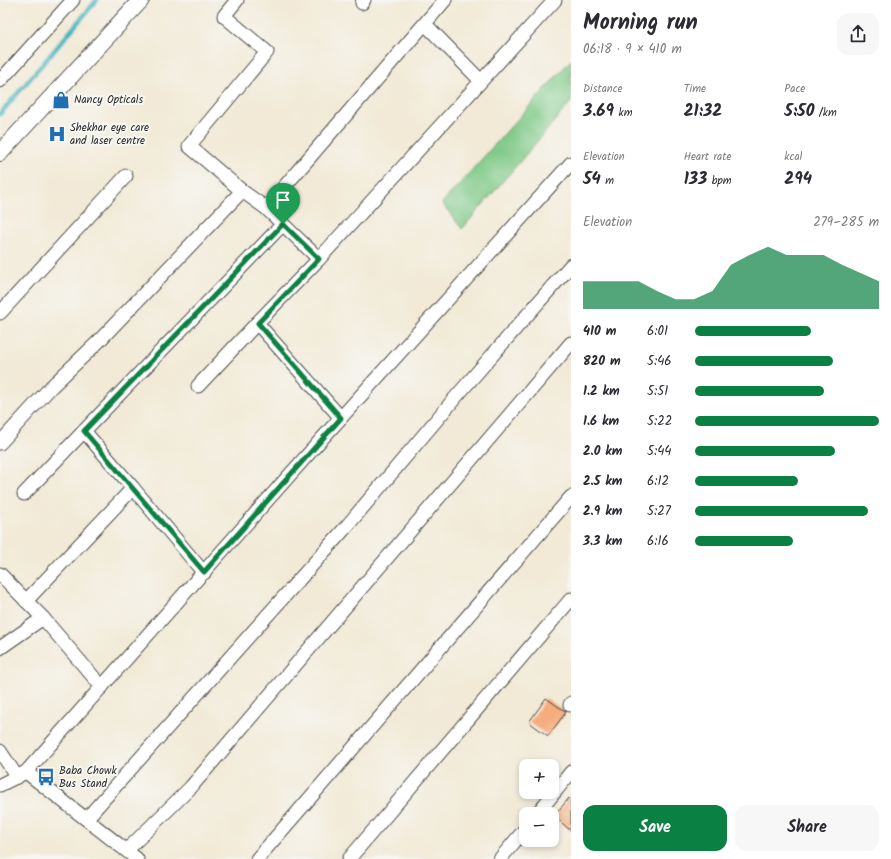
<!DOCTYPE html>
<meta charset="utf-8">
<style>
:root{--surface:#fff;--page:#f7f7f7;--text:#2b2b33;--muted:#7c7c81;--accent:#0b8043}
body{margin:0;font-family:Kalam,sans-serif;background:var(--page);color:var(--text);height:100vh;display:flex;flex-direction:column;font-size:15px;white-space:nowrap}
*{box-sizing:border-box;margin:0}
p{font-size:13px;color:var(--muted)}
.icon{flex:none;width:22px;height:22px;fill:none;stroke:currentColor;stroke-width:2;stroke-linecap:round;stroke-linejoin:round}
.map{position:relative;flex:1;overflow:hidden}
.side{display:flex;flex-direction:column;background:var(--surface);width:320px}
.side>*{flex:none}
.controls{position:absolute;left:519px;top:759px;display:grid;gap:8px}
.controls a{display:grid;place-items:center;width:40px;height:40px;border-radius:8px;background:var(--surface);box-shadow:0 2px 6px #0003;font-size:20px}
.pin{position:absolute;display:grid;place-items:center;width:34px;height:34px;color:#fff;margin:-41px -17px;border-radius:50% 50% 50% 0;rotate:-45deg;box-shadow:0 0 4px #0007}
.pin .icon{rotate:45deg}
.round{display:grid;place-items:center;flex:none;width:42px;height:42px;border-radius:12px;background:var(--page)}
.summary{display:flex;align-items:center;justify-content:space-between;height:68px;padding:0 12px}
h1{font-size:22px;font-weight:800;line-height:30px}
.metrics{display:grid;grid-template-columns:repeat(3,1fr);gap:6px;height:68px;padding:4px 12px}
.metrics div{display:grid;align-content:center}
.metrics b{font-size:17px;font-weight:800}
.metrics small{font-size:11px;font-weight:400}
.metrics p{font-size:11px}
.chart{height:112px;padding:8px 12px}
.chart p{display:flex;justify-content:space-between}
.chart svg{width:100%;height:72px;margin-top:4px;fill:var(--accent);opacity:.7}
.action{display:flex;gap:8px;margin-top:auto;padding:8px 12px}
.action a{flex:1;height:46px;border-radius:12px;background:var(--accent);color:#fff;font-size:16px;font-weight:800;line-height:46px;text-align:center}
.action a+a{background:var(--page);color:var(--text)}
ul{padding:0 12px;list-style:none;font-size:13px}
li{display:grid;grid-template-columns:64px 48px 1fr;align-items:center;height:30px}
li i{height:10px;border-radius:5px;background:var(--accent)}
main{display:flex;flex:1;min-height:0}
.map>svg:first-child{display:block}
</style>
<main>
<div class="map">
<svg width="571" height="859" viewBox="0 0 571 859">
<rect width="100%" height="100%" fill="#f6f6f2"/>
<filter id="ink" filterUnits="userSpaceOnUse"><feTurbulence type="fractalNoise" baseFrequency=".025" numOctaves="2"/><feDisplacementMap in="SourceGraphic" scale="8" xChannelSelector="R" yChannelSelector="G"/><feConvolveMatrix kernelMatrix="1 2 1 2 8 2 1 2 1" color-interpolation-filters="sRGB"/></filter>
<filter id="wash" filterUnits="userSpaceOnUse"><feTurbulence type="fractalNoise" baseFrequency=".012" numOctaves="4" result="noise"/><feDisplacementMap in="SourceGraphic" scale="16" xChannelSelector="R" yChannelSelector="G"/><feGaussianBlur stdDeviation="0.9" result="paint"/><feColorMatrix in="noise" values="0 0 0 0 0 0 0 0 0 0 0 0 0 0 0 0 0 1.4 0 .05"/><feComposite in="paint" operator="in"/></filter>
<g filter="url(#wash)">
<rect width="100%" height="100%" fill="#f2ead7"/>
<polygon fill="#7ec987" stroke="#547a59" points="571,60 571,102 462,229 442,203"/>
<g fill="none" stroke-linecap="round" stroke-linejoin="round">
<polyline stroke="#43b2be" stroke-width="4.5" points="0,114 97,0"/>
</g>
<g id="blocks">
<g fill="#f5ad7e">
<polygon points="546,698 566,712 548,736 529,722"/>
<polygon points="569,798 571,800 571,831 554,816"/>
</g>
</g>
</g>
<g filter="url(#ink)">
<use href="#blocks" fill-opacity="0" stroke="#494845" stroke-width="1"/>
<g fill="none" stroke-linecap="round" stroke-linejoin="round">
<g stroke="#494845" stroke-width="15">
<g id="minor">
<polyline points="237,0 224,16 267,52 189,146 242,191"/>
<polyline points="362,3 364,0"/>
<polyline points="425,24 481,81"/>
<polyline points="0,81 73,0"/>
<polyline points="266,208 445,0"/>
<polyline points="319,259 555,0"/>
<polyline points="0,313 126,176"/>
<polyline points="198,386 257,323"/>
<polyline points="0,443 51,387 98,342 242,191 266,208 319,259 257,323 341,418"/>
<polyline points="133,488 204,573"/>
<polyline points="24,494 84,431"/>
<polyline points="0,574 43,618 102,687"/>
<polyline points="26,601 133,488 84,431 283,224"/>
<polyline points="0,648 43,618"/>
<polyline points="570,705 571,703"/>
<polyline points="0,751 17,777"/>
<polyline points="26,772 137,859"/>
<polyline points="0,785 26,772 319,442 571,163"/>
<polyline points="537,814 571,772"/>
<polyline points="87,818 347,526 455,398 571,265"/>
<polyline points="127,850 191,787 571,343"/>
<polyline points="257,859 571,497"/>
<polyline points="349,859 571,599"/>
<polyline points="500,859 526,828"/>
</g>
</g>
<g stroke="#494845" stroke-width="18">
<polyline id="tertiary" points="0,153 141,0"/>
</g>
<use href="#minor" stroke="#fff" stroke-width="13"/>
<use href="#tertiary" stroke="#fff" stroke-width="16"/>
</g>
</g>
<g fill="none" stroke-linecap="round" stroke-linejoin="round" filter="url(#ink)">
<g stroke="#fff" stroke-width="8">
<polygon id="route" points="283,224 319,259 258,323 341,418 204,572 84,431"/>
</g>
<use href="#route" stroke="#0b8043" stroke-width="5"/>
</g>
<defs>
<g id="shop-bare" transform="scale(1.38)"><path d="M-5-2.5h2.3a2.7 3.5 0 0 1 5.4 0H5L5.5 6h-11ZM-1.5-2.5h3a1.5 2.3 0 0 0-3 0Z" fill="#1f6fb2" stroke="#f6f6f2" stroke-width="2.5" paint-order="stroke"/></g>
<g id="hospital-bare" transform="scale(1.38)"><path d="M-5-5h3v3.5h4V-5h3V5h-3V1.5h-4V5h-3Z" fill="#1f6fb2" stroke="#f6f6f2" stroke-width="2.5" paint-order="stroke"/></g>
<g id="bus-bare" transform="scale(1.38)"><path d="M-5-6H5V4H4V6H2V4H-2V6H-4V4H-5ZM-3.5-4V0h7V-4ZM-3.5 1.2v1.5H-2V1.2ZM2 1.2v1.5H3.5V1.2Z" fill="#1f6fb2" stroke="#f6f6f2" stroke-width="2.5" paint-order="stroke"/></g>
</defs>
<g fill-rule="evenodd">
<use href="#shop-bare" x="61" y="100"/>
<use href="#hospital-bare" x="57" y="134"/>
<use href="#bus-bare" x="46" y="777"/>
</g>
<g text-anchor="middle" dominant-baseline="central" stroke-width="4" stroke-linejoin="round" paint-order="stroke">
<g font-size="11" fill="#2b2b2b" stroke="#f6f6f2" text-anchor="start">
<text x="74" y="100">Nancy Opticals</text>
<text x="70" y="128">Shekhar eye care<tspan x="70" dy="13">and laser centre</tspan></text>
<text x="59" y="771">Baba Chowk<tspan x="59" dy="13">Bus Stand</tspan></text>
</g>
</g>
</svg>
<div class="controls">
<a>+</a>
<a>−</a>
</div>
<div class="pin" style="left:283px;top:224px;background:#1e9e55"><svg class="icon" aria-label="arrive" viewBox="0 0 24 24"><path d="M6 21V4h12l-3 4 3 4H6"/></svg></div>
</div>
<section class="side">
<div class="summary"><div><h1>Morning run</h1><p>06:18 · 9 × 410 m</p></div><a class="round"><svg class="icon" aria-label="share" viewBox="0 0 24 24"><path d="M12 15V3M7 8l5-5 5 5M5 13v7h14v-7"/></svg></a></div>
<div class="metrics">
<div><p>Distance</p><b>3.69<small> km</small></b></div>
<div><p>Time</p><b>21:32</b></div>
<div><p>Pace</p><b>5:50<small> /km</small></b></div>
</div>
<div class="metrics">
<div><p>Elevation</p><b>54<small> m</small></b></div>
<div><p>Heart rate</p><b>133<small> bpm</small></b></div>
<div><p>kcal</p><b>294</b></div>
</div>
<div class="chart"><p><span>Elevation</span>279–285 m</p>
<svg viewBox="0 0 160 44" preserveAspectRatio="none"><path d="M0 44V27L10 27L20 27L30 27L40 33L50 38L60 38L70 33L80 17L90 11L100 6L110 11L120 11L130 11L140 17L150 22L160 27V44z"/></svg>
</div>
<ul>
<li><b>410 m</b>6:01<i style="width:63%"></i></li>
<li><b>820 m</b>5:46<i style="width:75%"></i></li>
<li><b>1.2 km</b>5:51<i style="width:70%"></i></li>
<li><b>1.6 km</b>5:22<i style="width:100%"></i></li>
<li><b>2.0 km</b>5:44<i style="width:76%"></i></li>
<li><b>2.5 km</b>6:12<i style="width:56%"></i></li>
<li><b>2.9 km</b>5:27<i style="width:94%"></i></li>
<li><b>3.3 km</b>6:16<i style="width:53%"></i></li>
</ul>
<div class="action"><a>Save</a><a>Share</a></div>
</section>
</main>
